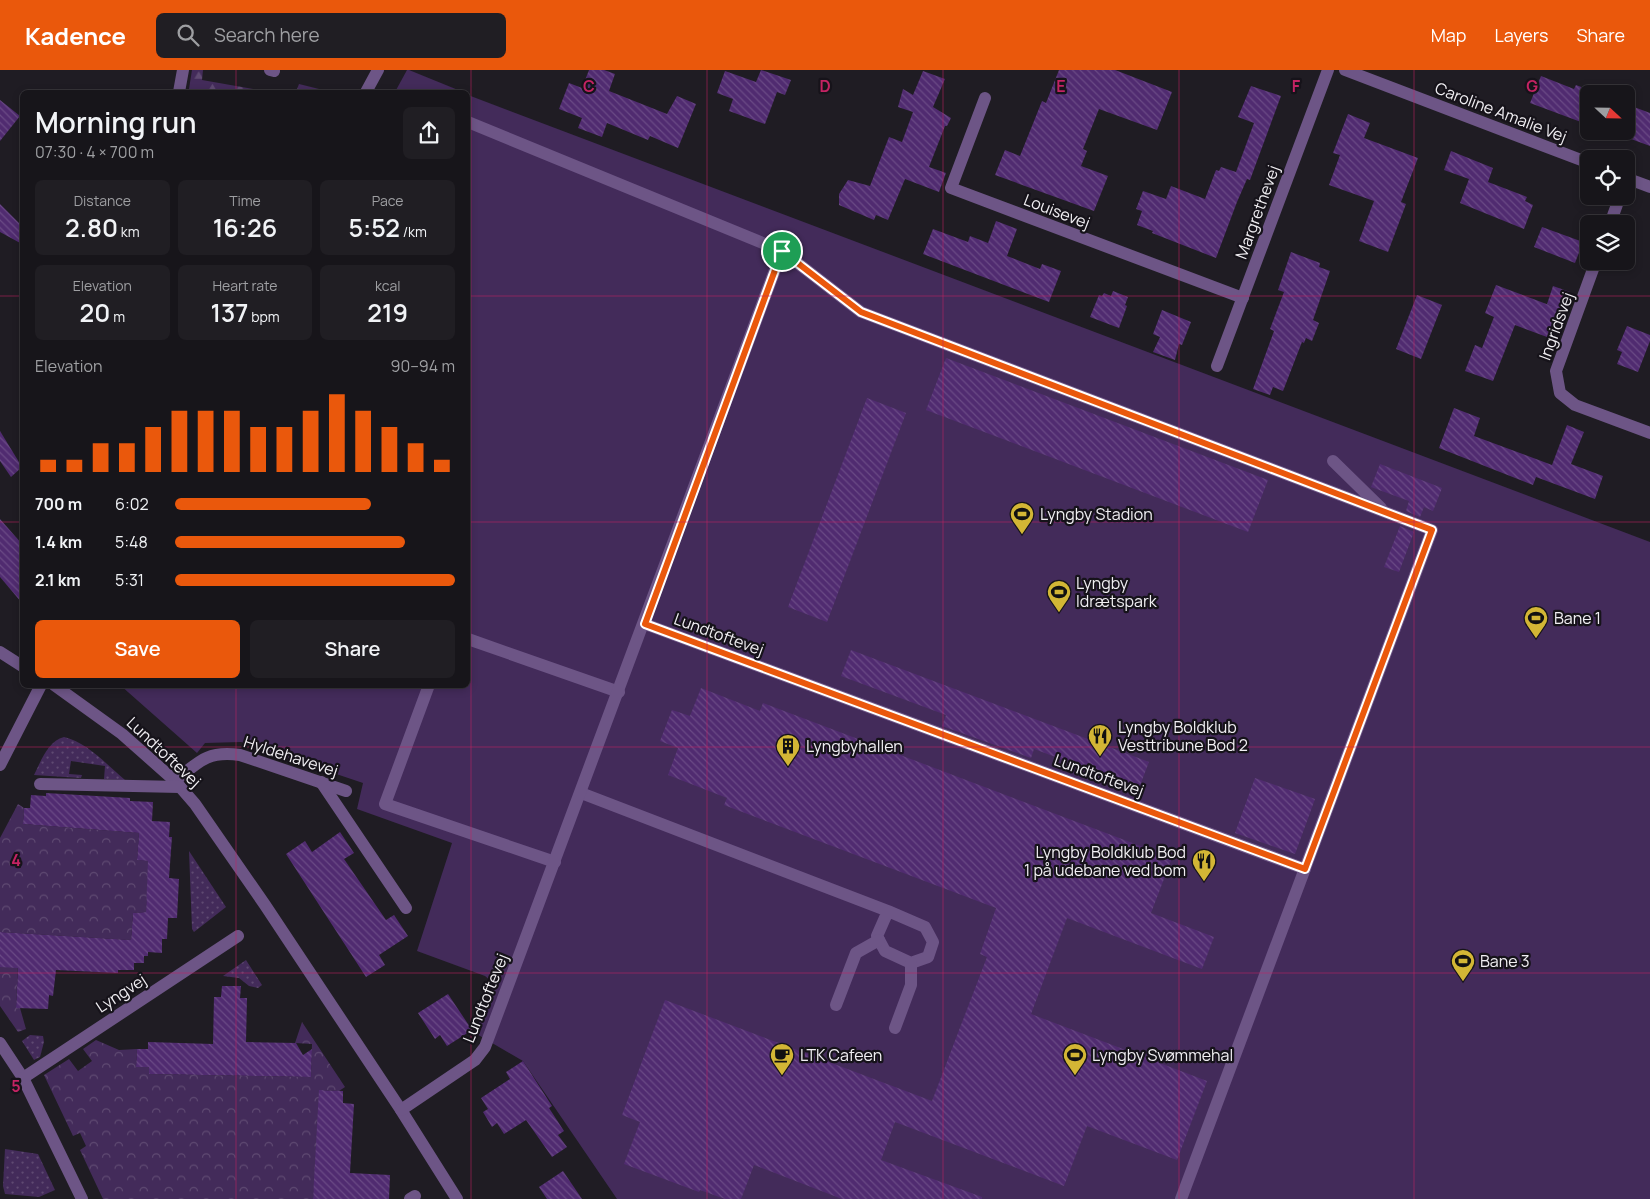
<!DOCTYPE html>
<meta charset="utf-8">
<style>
:root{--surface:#17151a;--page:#201e23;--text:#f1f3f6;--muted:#9e9fa2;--line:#363439;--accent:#ea580c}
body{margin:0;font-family:Manrope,sans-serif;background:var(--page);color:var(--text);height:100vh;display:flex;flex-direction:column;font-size:19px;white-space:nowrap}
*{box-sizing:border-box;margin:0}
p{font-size:16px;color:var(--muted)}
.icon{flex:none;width:28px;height:28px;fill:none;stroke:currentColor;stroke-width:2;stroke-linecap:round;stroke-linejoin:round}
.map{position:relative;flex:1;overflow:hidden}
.drawer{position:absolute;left:20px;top:20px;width:450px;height:598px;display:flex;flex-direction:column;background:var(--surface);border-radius:8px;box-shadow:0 2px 8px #0003,0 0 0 1px var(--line)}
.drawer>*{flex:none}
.needle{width:32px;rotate:112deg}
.buttons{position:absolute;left:1580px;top:15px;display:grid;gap:10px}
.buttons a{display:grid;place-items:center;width:55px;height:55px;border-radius:8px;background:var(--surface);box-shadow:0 2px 8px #0003,0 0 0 1px var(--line);font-size:25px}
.pin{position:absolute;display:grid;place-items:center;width:42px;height:42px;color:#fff;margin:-21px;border:2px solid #fff;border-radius:50%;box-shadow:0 1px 5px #0007}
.round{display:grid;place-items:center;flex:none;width:52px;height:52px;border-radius:8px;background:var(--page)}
.head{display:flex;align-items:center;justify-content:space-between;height:85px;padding:0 15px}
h1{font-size:28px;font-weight:600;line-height:38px}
.metrics{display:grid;grid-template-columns:repeat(3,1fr);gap:8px;height:85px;padding:5px 15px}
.metrics div{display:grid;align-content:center;border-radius:8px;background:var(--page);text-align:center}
.metrics b{font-size:25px;font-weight:600}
.metrics small{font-size:14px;font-weight:400}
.metrics p{font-size:14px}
.chart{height:140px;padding:10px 15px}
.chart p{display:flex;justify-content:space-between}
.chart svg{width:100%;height:90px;margin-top:5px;stroke:var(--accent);stroke-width:6}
.cta{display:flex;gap:10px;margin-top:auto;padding:10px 15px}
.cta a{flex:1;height:58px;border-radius:8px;background:var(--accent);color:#fff;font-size:20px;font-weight:600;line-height:58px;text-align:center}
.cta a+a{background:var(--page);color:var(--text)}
ul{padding:0 15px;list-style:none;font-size:16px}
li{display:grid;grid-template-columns:80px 60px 1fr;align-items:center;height:38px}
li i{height:12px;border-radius:6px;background:var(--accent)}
header{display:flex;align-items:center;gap:30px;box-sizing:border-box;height:70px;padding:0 25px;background:var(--accent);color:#fff}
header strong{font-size:24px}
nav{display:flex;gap:28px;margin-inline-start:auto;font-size:18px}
.search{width:350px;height:45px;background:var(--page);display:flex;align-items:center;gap:12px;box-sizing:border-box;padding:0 18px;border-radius:8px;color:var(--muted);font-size:19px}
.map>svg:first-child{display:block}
</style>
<header>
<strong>Kadence</strong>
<div class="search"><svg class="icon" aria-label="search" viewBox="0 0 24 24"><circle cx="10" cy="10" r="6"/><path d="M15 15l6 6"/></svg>Search here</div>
<nav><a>Map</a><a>Layers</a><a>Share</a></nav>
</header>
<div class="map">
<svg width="1650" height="1129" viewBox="0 0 1650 1129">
<defs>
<pattern id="grass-dots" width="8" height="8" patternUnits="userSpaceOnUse" patternTransform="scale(1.25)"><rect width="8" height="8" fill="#432b5a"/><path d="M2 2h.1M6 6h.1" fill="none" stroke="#5f4a72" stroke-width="1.8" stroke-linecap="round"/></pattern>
<pattern id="forest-firs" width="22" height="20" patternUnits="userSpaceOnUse" patternTransform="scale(1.25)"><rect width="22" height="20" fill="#432b5a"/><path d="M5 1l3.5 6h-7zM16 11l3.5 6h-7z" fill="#5f4a72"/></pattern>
<pattern id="park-crowns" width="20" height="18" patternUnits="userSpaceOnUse" patternTransform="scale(1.25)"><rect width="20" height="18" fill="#432b5a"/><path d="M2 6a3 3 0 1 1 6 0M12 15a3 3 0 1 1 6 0" fill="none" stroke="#5f4a72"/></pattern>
<pattern id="building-back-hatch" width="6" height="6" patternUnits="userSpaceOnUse" patternTransform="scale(1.25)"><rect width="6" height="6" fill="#502b70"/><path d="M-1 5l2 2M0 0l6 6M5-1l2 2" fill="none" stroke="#6a4a85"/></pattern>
</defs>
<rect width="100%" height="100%" fill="#1f1c23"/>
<g fill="url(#grass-dots)">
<path d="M64 667C87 672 107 695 125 710L104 709 105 696 71 691 69 704 82 705 81 708 34 705C41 691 48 671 64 667Z"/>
<polygon points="189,781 226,837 194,862 192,859"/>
<polygon points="246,890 262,915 258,918 249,916 239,908 223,906"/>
<polygon points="30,965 43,966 44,972 40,987 34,990 22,971"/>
<polygon points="5,1079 38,1084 55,1120 39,1127 5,1124 3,1116"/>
</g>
<g fill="url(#forest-firs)">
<polygon points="192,0 203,0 202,10 270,22 196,22 189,19"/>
<polygon points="299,14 331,22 296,22"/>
</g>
<g fill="url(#park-crowns)">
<polygon points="18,734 24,738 23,754 139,763 137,790 168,792 148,807 146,842 133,843 131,870 0,862 0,768"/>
<polygon points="18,895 16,937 20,938 26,959 18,962 0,936 0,897"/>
<polygon points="302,952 345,1017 339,1021 323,1020 313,1129 103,1129 80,1080 86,1076 80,1063 73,1066 44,1005 69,989 78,1001 92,991 83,979 96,970 119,980 137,979 136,997 149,997 149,1004 311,1007 312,974 295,973"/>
</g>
<g fill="#432b5a">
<polygon points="407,0 409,0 463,22 395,22"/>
<polygon points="468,25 1650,472 1650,1129 617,1129 523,991 475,963 492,918 491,911 485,906 417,881 452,773 357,739 363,713 241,672 205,673 197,683 120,615 468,615"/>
</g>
<g fill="url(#building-back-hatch)">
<polygon points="589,0 604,0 615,4 609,21 667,44 677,26 696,34 678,78 650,66 648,70 607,53 602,67 578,58 582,48 559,39 569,13 582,18"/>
<polygon points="761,0 791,10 785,25 777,22 765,54 729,41 733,29 717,23 725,1 756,12"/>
<polygon points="1059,0 1115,0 1172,22 1157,60 1099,39 1083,79 1087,81 1081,96 1108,106 1094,141 995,105 1005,80 1020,86 1042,31 1046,33"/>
<polygon points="923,1 945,9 933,37 951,48 947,56 945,56 929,97 946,103 939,122 905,109 888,150 876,145 874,150 839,135 839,124 848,110 870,116 889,67 902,72 913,42 898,37 903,19 913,25"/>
<polygon points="1541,6 1574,19 1576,15 1589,20 1589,55 1530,33"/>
<polygon points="1251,16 1281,26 1250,110 1247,109 1237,132 1216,188 1152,163 1153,161 1137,155 1142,141 1136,139 1143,121 1166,129 1171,116 1205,129 1216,100 1219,101 1221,97 1236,102 1254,53 1238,47"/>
<polygon points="0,30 20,46 0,71"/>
<polygon points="1634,37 1650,43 1650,76 1623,66"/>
<polygon points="1348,44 1370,53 1364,68 1418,88 1401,132 1406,134 1388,182 1359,171 1374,131 1329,115 1340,85 1333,83"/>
<polygon points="1451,81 1493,98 1488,112 1527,127 1525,131 1533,135 1524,159 1460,133 1469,109 1444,100"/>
<polygon points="0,134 22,156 22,174 0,162"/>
<polygon points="996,151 1017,159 1007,186 1040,199 1042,194 1061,201 1049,232 923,184 933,159 968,172 970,166 988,173"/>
<polygon points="1542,157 1583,172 1575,193 1534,177"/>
<polygon points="1291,182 1320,193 1319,197 1330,201 1313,250 1319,253 1312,271 1306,268 1304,273 1302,272 1283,321 1273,317 1270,325 1253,319 1274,261 1270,259 1284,222 1278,220"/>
<polygon points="1496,215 1557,238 1547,234 1553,216 1570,222 1563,240 1558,239 1547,267 1515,255 1493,311 1465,301 1475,275 1482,278 1494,247 1485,243"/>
<polygon points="1113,221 1128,227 1125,235 1127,236 1119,258 1090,247 1099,225 1102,226 1104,223 1111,226"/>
<polygon points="1417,225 1442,235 1421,289 1396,279"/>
<polygon points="1162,240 1191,252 1182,275 1179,274 1175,290 1153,282 1160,267 1153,264"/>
<polygon points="1627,256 1650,265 1650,271 1638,302 1617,294 1622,282 1617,280"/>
<polygon points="946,288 1268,410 1248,462 926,340"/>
<polygon points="867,328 906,343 827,552 788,537"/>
<polygon points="1454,338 1480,348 1474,366 1552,395 1567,355 1584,362 1571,394 1603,406 1595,429 1536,407 1533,415 1439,378"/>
<polygon points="0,361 22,397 11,407 0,391"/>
<polygon points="1380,394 1442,418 1433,441 1424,437 1420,447 1406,441 1409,431 1371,417"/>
<polygon points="0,449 22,474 22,533 0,507"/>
<polygon points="1400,456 1414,462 1399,502 1384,497"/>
<polygon points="851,580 1149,692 1139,718 1034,679 1031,688 942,656 946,645 841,606"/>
<polygon points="701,618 760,641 763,633 1172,788 1151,843 1214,867 1202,899 1067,848 1031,944 1207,1011 1177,1090 1087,1056 1064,1116 895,1052 881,1090 982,1127 982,1129 842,1129 754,1095 741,1129 725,1129 700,1120 699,1122 624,1094 640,1052 622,1045 665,930 932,1031 987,887 980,884 996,838 724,735 727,728 668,705 678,678 660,671 672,640 690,646"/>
<polygon points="1255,708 1315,729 1295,784 1235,763"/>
<polygon points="46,723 130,728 130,731 153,732 152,751 170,752 169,767 172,767 169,808 179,809 177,848 168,848 167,869 162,869 162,883 148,882 148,886 144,886 144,893 134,893 134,900 118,900 118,903 56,900 53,926 49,925 48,939 16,938 18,898 0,897 0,862 131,870 133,843 146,842 148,791 137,790 139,763 23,754 24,738 30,738 31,725 46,726"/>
<polygon points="340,762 354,783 344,789 386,850 394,845 408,866 379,885 385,895 366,907 286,784 305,771 312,782"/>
<polygon points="222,916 241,916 240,928 247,928 246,972 296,973 303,985 312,979 311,1007 149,1004 149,997 136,997 137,979 148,979 148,972 213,974 214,927 221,927"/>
<polygon points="448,924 472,960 447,976 440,965 435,969 418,943"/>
<polygon points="523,991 552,1036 549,1038 564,1061 558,1065 567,1077 552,1087 526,1050 504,1064 497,1053 492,1057 483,1042 488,1039 481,1028 510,1009 506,1002"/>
<polygon points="319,1020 343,1021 343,1033 354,1034 350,1103 390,1105 389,1129 313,1129"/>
<polygon points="563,1101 582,1129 547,1129 539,1117"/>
</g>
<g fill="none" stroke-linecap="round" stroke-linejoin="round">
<g stroke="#6d5586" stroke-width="12">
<polyline points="270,0 274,1"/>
<polyline points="1345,0 1589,93"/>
<polyline points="179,22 183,0"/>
<polyline points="366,22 378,0"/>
<polyline points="985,28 951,118 1243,228"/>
<polyline points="468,52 782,181 861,242 1432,460 1181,1129"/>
<polyline points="1626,108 1650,117"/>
<polyline points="1610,154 1620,126"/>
<polyline points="1596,191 1556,301 1560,323 1575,335 1650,363"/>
<polyline points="1217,296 1328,0"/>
<polyline points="1333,391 1381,438"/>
<polyline points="645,554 1305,799"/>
<polyline points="468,569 619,622"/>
<polyline points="0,582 22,596"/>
<polyline points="54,615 122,664 175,711 195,734 265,835 401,1040 457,1129"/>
<polyline points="429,615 385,734 555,792"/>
<polyline points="0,695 41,615"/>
<path d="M175 711C198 692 208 680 240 685L346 721"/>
<polyline points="321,712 406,838"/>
<polyline points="40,714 180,717"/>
<polyline points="581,723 888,841 925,857 933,872 928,887 911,893 885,881 877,866 888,841"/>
<polyline points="836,935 856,883 879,870"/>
<polyline points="895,958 911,915 911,893"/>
<polyline points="0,973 23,1008 82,1129"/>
<polyline points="23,1008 238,866"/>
<polyline points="401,1040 475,990 485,977 782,181"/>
<polyline points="410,1129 415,1126"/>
</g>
</g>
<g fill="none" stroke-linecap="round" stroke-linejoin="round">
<g stroke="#fff" stroke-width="10">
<polygon id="route" points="782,181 861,242 1432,460 1305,799 645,554"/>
</g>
<use href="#route" stroke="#ea580c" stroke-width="6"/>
</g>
<path fill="none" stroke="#c42363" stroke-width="1" stroke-opacity="0.55" d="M236 0V22M471 0V1129M707 0V1129M943 0V1129M1179 0V1129M1414 0V1129M0 226H22M468 226H1650M0 452H22M468 452H1650M236 615V1129M0 677H1650M0 903H1650"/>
<defs>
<g id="stadium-pin" transform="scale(1.25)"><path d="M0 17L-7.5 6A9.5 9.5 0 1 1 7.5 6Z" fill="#d3b635" stroke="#16131a"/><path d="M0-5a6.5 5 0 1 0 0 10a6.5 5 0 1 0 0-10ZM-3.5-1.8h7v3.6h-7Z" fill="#111"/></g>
<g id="restaurant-pin" transform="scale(1.25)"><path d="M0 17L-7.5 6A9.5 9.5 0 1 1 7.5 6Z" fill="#d3b635" stroke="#16131a"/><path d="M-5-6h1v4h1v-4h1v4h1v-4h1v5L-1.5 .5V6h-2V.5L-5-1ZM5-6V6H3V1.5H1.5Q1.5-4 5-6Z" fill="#111"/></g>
<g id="building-pin" transform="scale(1.25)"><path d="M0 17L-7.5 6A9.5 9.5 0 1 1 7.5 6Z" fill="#d3b635" stroke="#16131a"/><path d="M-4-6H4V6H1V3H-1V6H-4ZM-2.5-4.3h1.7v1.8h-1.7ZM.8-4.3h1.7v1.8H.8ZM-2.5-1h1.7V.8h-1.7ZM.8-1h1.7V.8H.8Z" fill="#111"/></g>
<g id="cafe-pin" transform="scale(1.25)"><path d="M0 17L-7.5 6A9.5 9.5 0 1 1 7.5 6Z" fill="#d3b635" stroke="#16131a"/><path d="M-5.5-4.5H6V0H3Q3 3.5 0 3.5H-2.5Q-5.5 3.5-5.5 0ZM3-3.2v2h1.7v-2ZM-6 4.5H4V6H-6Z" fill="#111"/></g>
</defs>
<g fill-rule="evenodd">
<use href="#stadium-pin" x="1022" y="444"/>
<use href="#stadium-pin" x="1059" y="522"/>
<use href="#stadium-pin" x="1536" y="548"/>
<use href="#restaurant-pin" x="1100" y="666"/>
<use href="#building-pin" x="788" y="676"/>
<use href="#restaurant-pin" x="1204" y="791"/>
<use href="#stadium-pin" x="1463" y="891"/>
<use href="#cafe-pin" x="782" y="985"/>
<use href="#stadium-pin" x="1075" y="985"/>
</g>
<g text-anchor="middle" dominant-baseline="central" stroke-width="4.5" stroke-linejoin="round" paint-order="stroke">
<g font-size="16" fill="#f1eff3" stroke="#16131a">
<text transform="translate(1501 42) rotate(21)">Caroline Amalie Vej</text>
<text transform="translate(1057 141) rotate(21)">Louisevej</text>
<text transform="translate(1257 142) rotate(-70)">Margrethevej</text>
<text transform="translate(1556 256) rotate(-70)">Ingridsvej</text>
<text transform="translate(719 564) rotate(20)">Lundtoftevej</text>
<text transform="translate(164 682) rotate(43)">Lundtoftevej</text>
<text transform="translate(291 686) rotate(18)">Hyldehavevej</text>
<text transform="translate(1099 705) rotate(20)">Lundtoftevej</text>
<text transform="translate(121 923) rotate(-33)">Lyngvej</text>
<text transform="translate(485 928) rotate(-68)">Lundtoftevej</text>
</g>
<g font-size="16" fill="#f1eff3" stroke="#16131a" text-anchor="start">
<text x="1040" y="444">Lyngby Stadion</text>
<text x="1076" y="513">Lyngby<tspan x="1076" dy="18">Idrætspark</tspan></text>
<text x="1554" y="548">Bane 1</text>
<text x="1118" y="657">Lyngby Boldklub<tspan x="1118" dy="18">Vesttribune Bod 2</tspan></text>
<text x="806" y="676">Lyngbyhallen</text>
<text x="1186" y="782" text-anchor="end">Lyngby Boldklub Bod<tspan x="1186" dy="18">1 på udebane ved bom</tspan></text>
<text x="1480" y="891">Bane 3</text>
<text x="800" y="985">LTK Cafeen</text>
<text x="1092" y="985">Lyngby Svømmehal</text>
</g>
</g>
<g font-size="16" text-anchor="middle" font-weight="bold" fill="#c42363" stroke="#16131a" stroke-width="4.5" stroke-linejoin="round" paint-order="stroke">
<text x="589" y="22">C</text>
<text x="825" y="22">D</text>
<text x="1061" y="22">E</text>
<text x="1296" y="22">F</text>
<text x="1532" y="22">G</text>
<text x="16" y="796">4</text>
<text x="16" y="1022">5</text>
</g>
</svg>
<div class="buttons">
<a><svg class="needle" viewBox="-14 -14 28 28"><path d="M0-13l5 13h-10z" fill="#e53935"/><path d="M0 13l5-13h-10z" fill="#9e9fa2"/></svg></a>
<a><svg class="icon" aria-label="locate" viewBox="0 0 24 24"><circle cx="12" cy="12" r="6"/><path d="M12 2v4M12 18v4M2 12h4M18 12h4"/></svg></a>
<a><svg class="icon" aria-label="layers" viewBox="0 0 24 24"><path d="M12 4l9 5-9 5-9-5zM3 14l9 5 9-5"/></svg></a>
</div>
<div class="pin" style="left:782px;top:181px;background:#1e9e55"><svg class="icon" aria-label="arrive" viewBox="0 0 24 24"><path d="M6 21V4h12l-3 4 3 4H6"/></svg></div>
<section class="drawer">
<div class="head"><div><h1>Morning run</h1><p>07:30 · 4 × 700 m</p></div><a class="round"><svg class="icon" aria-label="share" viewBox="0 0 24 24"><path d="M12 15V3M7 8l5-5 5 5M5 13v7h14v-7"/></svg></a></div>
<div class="metrics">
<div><p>Distance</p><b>2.80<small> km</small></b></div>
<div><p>Time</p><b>16:26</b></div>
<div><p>Pace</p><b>5:52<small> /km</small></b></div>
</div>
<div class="metrics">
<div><p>Elevation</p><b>20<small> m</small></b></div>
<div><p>Heart rate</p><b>137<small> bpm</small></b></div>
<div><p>kcal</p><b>219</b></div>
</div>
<div class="chart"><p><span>Elevation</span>90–94 m</p>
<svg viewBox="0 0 160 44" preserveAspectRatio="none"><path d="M5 44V38M15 44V38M25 44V30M35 44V30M45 44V22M55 44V14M65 44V14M75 44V14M85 44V22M95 44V22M105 44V14M115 44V6M125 44V14M135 44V22M145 44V30M155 44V38"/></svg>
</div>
<ul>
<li><b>700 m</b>6:02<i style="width:70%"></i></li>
<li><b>1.4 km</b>5:48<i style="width:82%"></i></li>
<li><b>2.1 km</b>5:31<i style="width:100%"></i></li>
</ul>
<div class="cta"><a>Save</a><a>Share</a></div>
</section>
</div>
